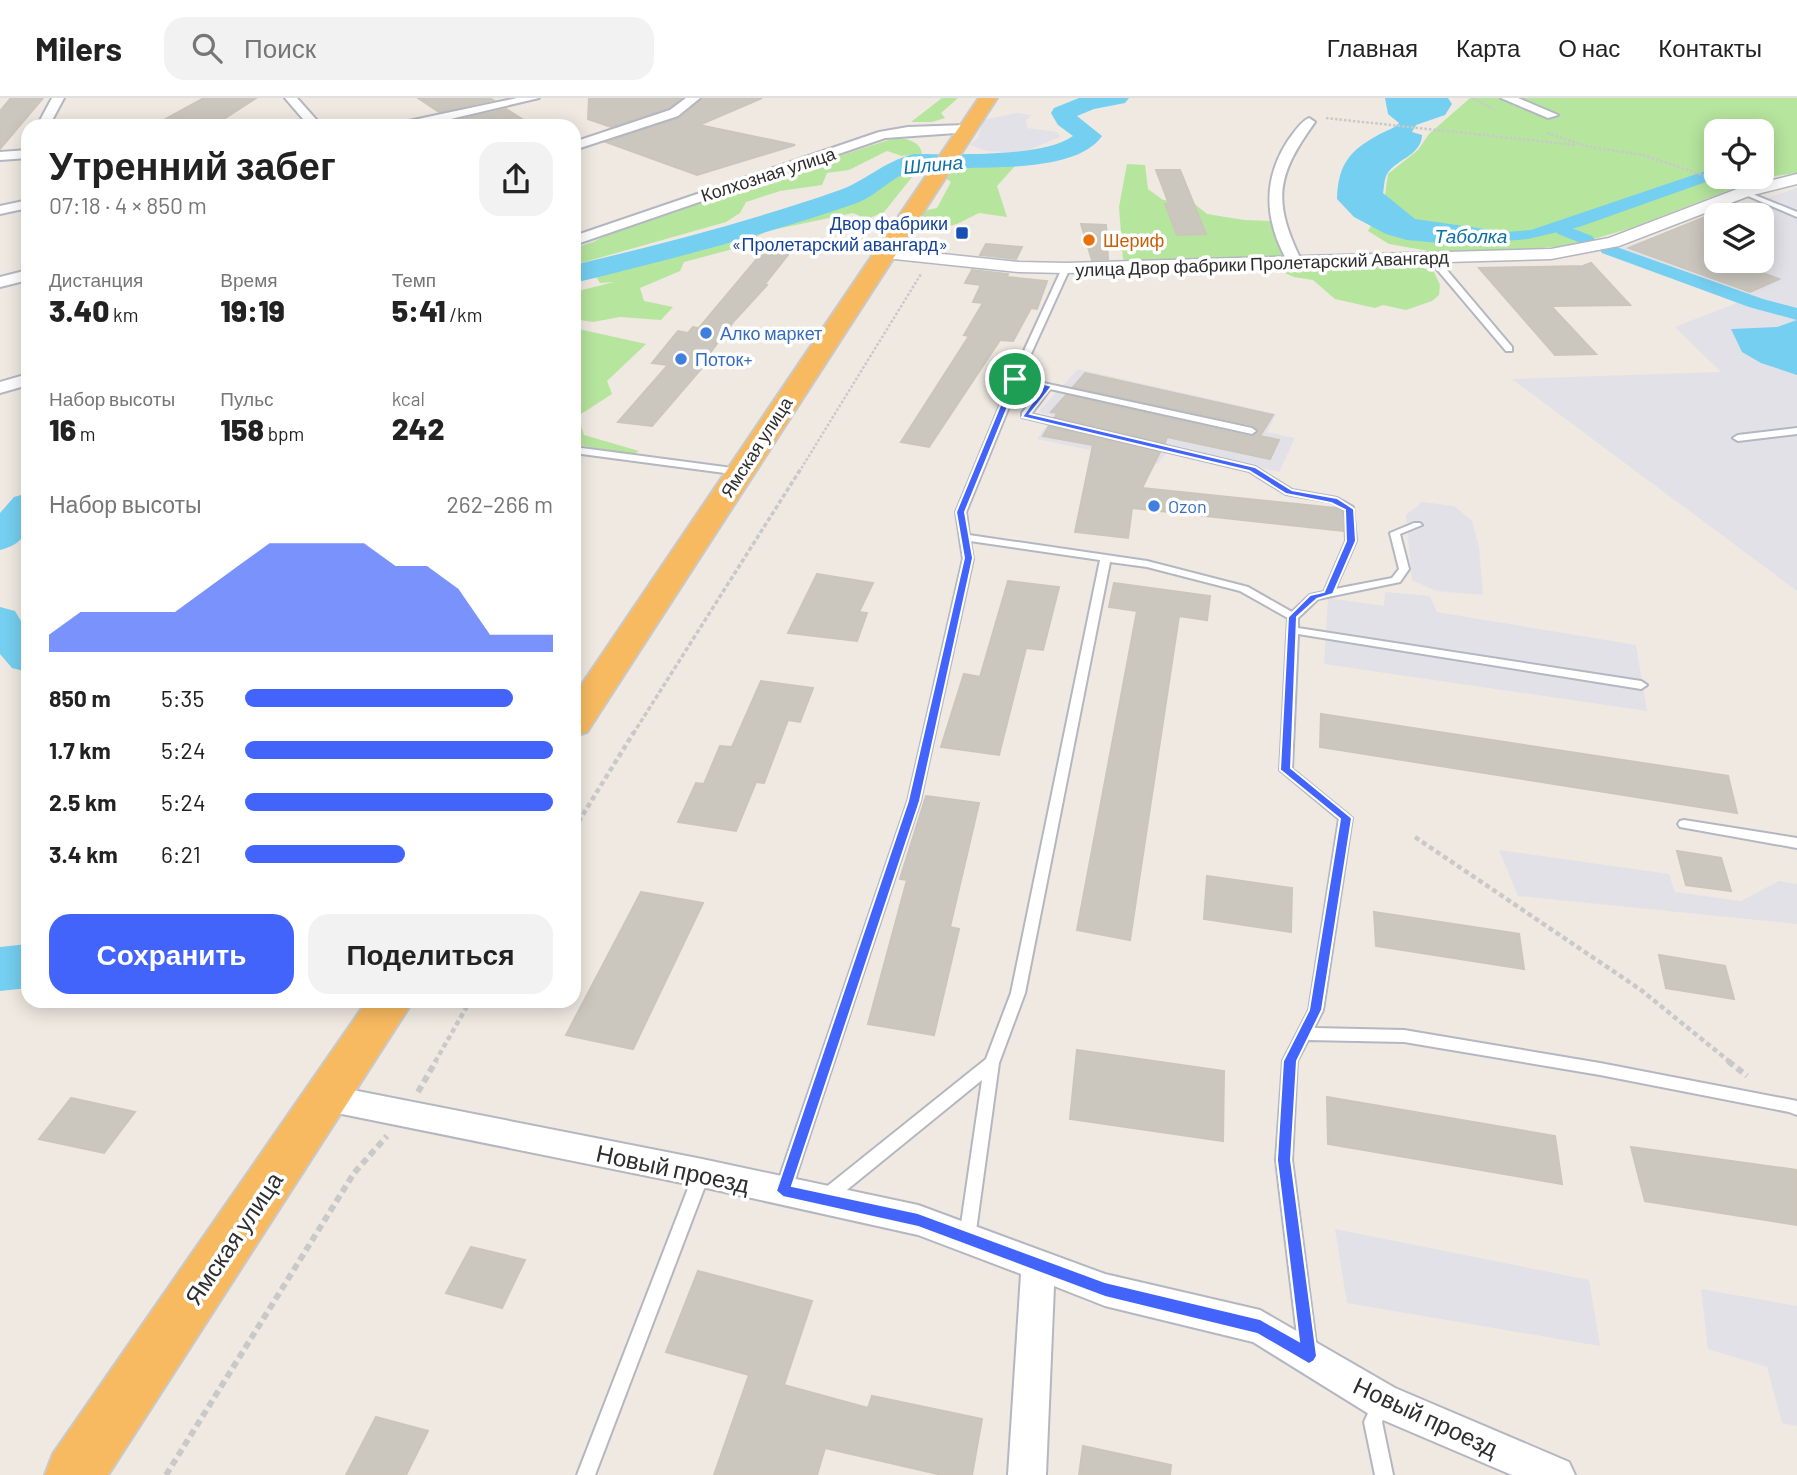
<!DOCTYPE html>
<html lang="ru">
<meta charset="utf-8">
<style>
:root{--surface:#fff;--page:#f2f2f2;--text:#222;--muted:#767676;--line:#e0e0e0;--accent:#4264fb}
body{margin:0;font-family:Barlow,sans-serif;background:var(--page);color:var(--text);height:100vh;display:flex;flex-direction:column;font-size:26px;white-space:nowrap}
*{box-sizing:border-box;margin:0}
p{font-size:23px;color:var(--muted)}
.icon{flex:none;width:38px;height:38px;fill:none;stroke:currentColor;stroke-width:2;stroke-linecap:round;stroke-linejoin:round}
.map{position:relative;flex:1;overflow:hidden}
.details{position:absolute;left:21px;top:21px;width:560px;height:889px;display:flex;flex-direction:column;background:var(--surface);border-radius:21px;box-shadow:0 4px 18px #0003}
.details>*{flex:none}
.buttons{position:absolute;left:1704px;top:21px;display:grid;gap:14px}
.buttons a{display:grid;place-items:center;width:70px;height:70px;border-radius:14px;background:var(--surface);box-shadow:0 4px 18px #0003;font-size:35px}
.pin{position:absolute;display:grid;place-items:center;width:60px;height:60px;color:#fff;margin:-30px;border:4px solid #fff;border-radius:50%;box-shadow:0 2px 7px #0007}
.round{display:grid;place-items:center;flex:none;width:74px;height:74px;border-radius:21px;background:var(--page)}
.summary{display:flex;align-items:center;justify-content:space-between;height:119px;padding:0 28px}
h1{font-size:38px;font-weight:800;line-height:52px}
.stats{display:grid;grid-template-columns:repeat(3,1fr);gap:10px;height:119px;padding:7px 28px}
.stats div{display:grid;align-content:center}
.stats b{font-size:30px;font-weight:800}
.stats small{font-size:19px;font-weight:400}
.stats p{font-size:19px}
.chart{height:196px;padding:14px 28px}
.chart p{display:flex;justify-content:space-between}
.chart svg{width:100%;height:126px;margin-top:7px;fill:var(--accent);opacity:.7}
.cta{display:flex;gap:14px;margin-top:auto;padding:14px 28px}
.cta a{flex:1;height:80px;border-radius:21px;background:var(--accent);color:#fff;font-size:28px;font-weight:800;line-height:80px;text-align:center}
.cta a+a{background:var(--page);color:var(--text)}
ul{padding:0 28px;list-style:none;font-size:23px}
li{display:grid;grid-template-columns:112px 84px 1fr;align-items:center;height:52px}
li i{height:18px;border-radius:9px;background:var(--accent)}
header{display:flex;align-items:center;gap:42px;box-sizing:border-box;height:98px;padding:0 35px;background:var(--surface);border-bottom:2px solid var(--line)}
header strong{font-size:33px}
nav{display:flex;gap:38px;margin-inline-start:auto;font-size:24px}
.search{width:490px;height:63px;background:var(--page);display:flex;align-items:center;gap:18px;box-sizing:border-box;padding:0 24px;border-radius:21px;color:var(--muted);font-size:26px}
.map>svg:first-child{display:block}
</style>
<header>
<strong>Milers</strong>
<div class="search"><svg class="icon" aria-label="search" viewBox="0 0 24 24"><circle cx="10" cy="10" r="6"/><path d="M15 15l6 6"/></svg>Поиск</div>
<nav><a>Главная</a><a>Карта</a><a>О нас</a><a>Контакты</a></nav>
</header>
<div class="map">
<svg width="1797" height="1377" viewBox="0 0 1797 1377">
<rect width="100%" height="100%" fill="#efe9e1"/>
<g fill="#e3e1e8" fill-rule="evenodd">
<polygon points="1017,15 1032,17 1026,22 1027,30 1057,34 1060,39 1021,55 987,53 970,47 978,40 983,22"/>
<path d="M1797 90V493L1512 281 1721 274 1675 229 1752 199 1618 151ZM1717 117H1762V163H1717Z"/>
<polygon points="1078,271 1276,316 1267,334 1295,340 1279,374 1170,350 1158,366 1037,341 1053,318 1038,314"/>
<polygon points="1422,404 1454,408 1472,423 1479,449 1483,497 1436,493 1412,482 1406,417"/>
<polygon points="1385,494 1430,498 1437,514 1636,547 1647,613 1324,566 1328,500 1384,508"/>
<polygon points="1499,752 1669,776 1675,794 1741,803 1779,783 1797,786 1797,826 1518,798"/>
<polygon points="1335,1131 1589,1182 1600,1248 1347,1205"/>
<polygon points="1701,1191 1797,1208 1797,1328 1782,1325 1767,1269 1708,1251"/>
</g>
<g fill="#b6e59e" fill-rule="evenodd">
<polygon points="942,0 958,0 941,15 945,20 932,24 911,24"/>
<path d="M1470 0H1797V75L1760 80 1631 130 1570 148 1446 156 1389 146 1368 133 1384 104 1388 76 1418 52 1429 36ZM1717 33H1762V79H1717Z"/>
<path d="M895 40C906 41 920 42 922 56L902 58 887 53 849 72 827 75 822 87 780 93 746 104 740 115 726 124 574 167V150L593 144 633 124Z"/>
<polygon points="975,64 1015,68 997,88 1007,119 979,115 957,126 934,132 914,130 923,113 937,110 951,84 943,78 952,66"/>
<polygon points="1127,66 1145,67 1148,91 1163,102 1191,103 1207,116 1244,122 1271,123 1287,160 1128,164 1123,161 1119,109"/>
<polygon points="921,68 884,114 867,121 853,115 767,133 733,151 684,164 680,173 640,190 644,203 673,209 661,222 620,219 593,224 574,221 574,194 614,184 600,185 595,177 711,145 846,103 872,94 899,69"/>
<polygon points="1409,165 1434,174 1440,187 1439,197 1432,203 1406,212 1383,207 1375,210 1335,201 1313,182 1294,179 1282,174 1295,167"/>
<polygon points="574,230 646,246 607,283 612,296 578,318 584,337 639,353 633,357 574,346 574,284 580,282 574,272"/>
</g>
<g fill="#75cff0">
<path d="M1385 0H1448L1452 6 1445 17 1416 27 1412 34 1422 37C1421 59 1394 61 1386 78 1384 83 1384 90 1383 95L1415 121 1506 134 1531 132 1717 69V79H1720L1579 129 1528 141 1480 145H1440L1407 142 1386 136 1354 119 1337 101C1338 66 1350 52 1380 36 1387 32 1394 31 1399 25L1388 16Z"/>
<polygon points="1797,222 1797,277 1761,265 1742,254 1731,231 1777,229"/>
</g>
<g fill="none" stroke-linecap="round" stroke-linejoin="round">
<g fill="#75cff0" fill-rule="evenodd">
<polygon points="1564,127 1592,138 1595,142 1586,147 1558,136 1555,132"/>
<polygon points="1608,146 1763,201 1797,210 1797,222 1749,209 1602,155 1599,151 1602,147"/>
</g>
<g fill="#75cff0" fill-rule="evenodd">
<path d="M1079 0H1129L1125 5 1094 11 1077 18 1102 38C1073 80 962 66 917 72 895 75 878 97 857 105 764 137 669 162 574 185V167C662 146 751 123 837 93 865 84 882 64 914 56 953 56 1043 60 1073 38L1058 27 1051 15 1054 10Z"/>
<path d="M28 395C28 423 33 444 0 452V415L14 399Z"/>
<polygon points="0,509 15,513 28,535 28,574 12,570 0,556"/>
<polygon points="28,846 28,890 0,893 0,849"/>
</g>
</g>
<g fill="#cbc7bf" stroke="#cbc5ba" stroke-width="2">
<polygon points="11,0 43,0 0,51 0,13"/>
<polygon points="204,0 256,0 213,28 153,28"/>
<polygon points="418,0 489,0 493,2 439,14"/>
<polygon points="589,0 682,0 669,10 611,29 588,21"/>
<polygon points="703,0 762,0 699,27 795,47 697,77 606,44 679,20"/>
<polygon points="506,11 522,21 494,28 461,28 454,23"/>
<polygon points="1156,72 1180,72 1206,136 1177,137 1165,106 1169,106"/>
<polygon points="1717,114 1717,149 1704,154 1717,158 1717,163 1729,163 1779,181 1750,194 1629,150"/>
<polygon points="1081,126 1106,127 1108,161 1092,162"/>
<polygon points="986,146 1022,149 1016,161 980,157"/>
<polygon points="766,150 791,153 765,186 767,187 734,223 698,271 701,271 652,328 618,324 668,267 652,265 678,233 688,235 693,229 699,230"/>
<polygon points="1591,165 1630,207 1551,208 1596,256 1555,257 1479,170 1583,168"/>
<polygon points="972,172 1008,176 1007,179 1047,183 1037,211 1031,210 1013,243 1000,242 929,349 901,344 969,238 964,237 983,205 973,204 981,187 965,185"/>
<polygon points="1085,275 1273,317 1260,338 1279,342 1270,361 1167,339 1165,345 1055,319 1057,315 1051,314 1066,297 1251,339 1259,333 1253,327 1073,289"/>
<polygon points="1049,328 1160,354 1142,390 1336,410 1342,413 1343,433 1132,410 1128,440 1075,434 1093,347 1043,338"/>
<polygon points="817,476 873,485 859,514 867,515 857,543 788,535"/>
<polygon points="1008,483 1059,489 1043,552 1026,550 999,657 941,649 964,576 980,579"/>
<polygon points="1114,485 1210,498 1207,522 1179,518 1130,842 1077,832 1137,513 1109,509"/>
<polygon points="761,583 813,590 800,624 788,622 764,685 756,684 736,733 678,724 696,685 704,686 720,648 732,649"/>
<polygon points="1321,616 1728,678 1737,715 1320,649"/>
<polygon points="926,698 979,705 950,829 959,831 934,937 868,926 907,782 900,781"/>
<polygon points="1677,753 1721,760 1731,793 1686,787"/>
<polygon points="1207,778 1292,790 1291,834 1204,821"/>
<polygon points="641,794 703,805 633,951 566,937"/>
<polygon points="1374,814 1519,836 1524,871 1376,848"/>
<polygon points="1659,857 1725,868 1734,901 1666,890"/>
<polygon points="1077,952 1224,973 1223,1043 1070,1021"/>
<polygon points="1327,999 1555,1038 1562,1086 1328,1046"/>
<polygon points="71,1000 135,1014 104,1055 39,1041"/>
<polygon points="1631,1049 1797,1072 1797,1127 1645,1103"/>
<polygon points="471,1149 525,1162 502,1210 446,1195"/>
<polygon points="698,1173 812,1203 784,1287 868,1310 872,1298 982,1321 972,1377 942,1377 825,1350 817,1377 714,1377 749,1277 666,1254"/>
<polygon points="376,1319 428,1333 406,1377 346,1377"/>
<polygon points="1083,1348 1171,1367 1170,1377 1079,1377"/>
</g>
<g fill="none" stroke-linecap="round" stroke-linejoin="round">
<g stroke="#b4b7c1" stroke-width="4">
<g id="service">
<polygon points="1741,93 1745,93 1797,114 1797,119 1741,95"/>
<polygon points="1429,158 1435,158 1512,249 1512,253 1506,253 1429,162"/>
<path d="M1063 168 1070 170 1020 280 1252 330 1256 333 1252 336 1050 291 1031 316 1255 369 1292 392 1337 400 1353 409 1356 443 1335 491 1392 480 1399 471 1390 435 1414 425H1420L1422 427 1400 436 1409 471 1400 484 1318 501 1298 520V530L1641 583 1647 587 1641 591 1298 536 1292 671 1352 720 1323 912 1314 930 1404 932 1600 965 1792 1002 1797 1003V1017L1789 1014 1600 977 1404 944 1308 942 1297 963 1292 1062 1317 1254 1314 1260 1308 1262 1302 1260 1299 1254 1276 1062 1283 963 1309 912 1339 721 1280 672 1288 520 1240 493 1147 469 1110 464 1025 895 999 965 975 1140 973 1145 967 1147 961 1145 959 1140 982 982 832 1104 826 1106 820 1104 818 1099 820 1094 986 961 1011 895 1100 462 970 443 973 461 920 703 791 1093 789 1098 783 1100 777 1098 775 1093 908 703 963 461 956 414 1011 281ZM1019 284 1042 289 1022 315V319L1249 373 1286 396 1331 404 1345 412 1346 443 1324 494 1310 497 1292 514 1248 489 1147 463 969 437 966 414Z"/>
<polygon points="1797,330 1797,336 1738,343 1733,340 1738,337"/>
<polygon points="574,349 740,371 745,374 740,377 574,355"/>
<polygon points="1684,722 1797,740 1797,750 1680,729 1678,726 1680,723"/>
<polygon points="702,1068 708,1070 710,1075 595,1377 577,1377 694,1075 696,1070"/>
<polygon points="1382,1294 1388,1297 1391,1303 1382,1324 1393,1377 1375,1377 1364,1324 1376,1297"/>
</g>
</g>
<g stroke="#b4b7c1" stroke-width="4">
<g id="minor">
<polygon points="52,0 64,0 49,28 37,28"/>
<polygon points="285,0 297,0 322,28 309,28"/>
<polygon points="517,0 539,0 421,28 398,28 404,24"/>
<polygon points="686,0 700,0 678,18 574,52 574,44 670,12"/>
<polygon points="1501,0 1518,0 1558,17 1548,20"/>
<path d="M1309 20 1315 24C1276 78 1272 103 1302 164L1295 168C1287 166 1286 160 1282 153 1264 115 1265 79 1287 44 1293 36 1300 24 1309 20Z"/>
<polygon points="966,27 972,31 970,34 885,40 574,147 574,138 879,34 908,29"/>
<polygon points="28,52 28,60 0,62 0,54"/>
<polygon points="28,102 28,110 0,116 0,108"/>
<polygon points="28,172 28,182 0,189 0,179"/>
<polygon points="28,276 28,287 0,295 0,284"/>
<polygon points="327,987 702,1061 918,1107 1105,1176 1260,1212 1395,1290 1569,1364 1575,1377 1512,1377 1369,1316 1253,1244 1105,1208 1054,1188 1046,1377 1008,1377 1021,1176 918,1137 702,1089 327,1013 316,1009 312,1000 316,991"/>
</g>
</g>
<g stroke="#b4b7c1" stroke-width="3">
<polygon id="tertiary" points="1797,76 1797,86 1749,98 1619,148 1551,161 1066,175 1019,174 885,160 876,155 885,150 1019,164 1066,165 1551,151 1609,140 1737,91"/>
</g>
<g stroke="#c9c9c9" stroke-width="4">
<g id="trunk">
<polygon points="979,0 997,0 587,634 574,638 574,598"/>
<polygon points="367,903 413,903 108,1377 45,1377 53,1356"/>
</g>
</g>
<g stroke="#c9c9c9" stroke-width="2.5" stroke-dasharray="2.5 2" stroke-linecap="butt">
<polyline points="1473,0 1494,12"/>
<polyline points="1326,20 1575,47"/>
<polyline points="1547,35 1586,48 1643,57 1720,83"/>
<polyline points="799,374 921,176"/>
</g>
<polyline stroke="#c9c9c9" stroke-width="3.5" stroke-dasharray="4.5 2.5" stroke-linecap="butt" points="633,636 800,372"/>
<g stroke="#c9c9c9" stroke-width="4.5" stroke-dasharray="5 3.5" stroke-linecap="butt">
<polyline points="574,731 634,634"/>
<polyline points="1415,739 1641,892 1730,964"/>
<polyline points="435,964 470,903"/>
</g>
<g stroke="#c9c9c9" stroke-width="6" stroke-dasharray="7 4.5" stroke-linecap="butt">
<polyline points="1728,963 1747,978"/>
<polyline points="418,994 436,963"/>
<polyline points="166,1377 354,1075 387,1038"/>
</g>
<use href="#service" fill="#fff" fill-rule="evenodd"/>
<use href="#minor" fill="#fff" fill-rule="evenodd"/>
<use href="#tertiary" fill="#fff" fill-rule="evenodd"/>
<use href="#trunk" fill="#f8ba60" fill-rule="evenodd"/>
</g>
<path fill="#4264fb" stroke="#fff" stroke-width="2" fill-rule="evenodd" d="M1015 279 1052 288 1030 316 1255 369 1292 392 1337 400 1354 411 1356 443 1333 496 1317 501 1297 519 1291 670 1352 720 1322 912 1297 963 1291 1062 1317 1258 1314 1263 1309 1266 1257 1236 1105 1199 918 1129 783 1099 776 1093 908 703 964 460 956 414 1011 281ZM1018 284 1043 289 1022 319 1249 373 1286 396 1331 405 1345 412 1346 443 1324 494 1310 497 1288 519 1280 672 1340 721 1309 912 1283 963 1277 1062 1299 1243 1260 1221 1105 1184 918 1115 792 1088 920 703 973 460 965 414Z"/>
<rect fill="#1a4fb4" stroke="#fff" stroke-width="2.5" x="955" y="128" width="14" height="14" rx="3.5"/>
<circle fill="#e8710a" stroke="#fff" stroke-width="2.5" cx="1089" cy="142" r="7"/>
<g fill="#3f7fe0" stroke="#fff" stroke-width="2.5">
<circle cx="706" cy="235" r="7"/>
<circle cx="681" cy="261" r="7"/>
<circle cx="1154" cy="408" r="7"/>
</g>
<g text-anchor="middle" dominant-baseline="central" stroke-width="7" stroke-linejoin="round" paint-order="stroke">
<g font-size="18" fill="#2e2e2e" stroke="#fff">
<text transform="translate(768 76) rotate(-18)">Колхозная улица</text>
<text transform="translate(1262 165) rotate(-2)">улица Двор фабрики Пролетарский Авангард</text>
<text transform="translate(756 349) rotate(-57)">Ямская улица</text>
</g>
<g font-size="18" fill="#164399" stroke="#fff" text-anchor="end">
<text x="948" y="125">Двор фабрики<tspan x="948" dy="21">«Пролетарский авангард»</tspan></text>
</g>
<g font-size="18" fill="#c56008" stroke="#fff" text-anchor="start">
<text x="1103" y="142">Шериф</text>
</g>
<g font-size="18" fill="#366cbe" stroke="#fff" text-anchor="start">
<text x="720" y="235">Алко маркет</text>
<text x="695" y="261">Поток+</text>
<text x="1168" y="408">Ozon</text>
</g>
<g font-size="19" font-style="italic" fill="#0d6fa3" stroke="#fff">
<text transform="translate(933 66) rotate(-5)">Шлина</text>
<text x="1471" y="137">Таболка</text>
</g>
<g font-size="24" fill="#2e2e2e" stroke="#fff">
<text transform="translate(673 1070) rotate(12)">Новый проезд</text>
<text transform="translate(233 1140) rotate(-56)">Ямская улица</text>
<text transform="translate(1426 1318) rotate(25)">Новый проезд</text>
</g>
</g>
</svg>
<div class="buttons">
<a><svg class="icon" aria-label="locate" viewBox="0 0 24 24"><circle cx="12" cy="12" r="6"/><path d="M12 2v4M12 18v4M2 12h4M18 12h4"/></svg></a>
<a><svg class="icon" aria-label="layers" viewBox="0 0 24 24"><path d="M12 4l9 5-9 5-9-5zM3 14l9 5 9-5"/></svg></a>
</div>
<div class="pin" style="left:1015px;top:281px;background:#1e9e55"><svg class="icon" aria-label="arrive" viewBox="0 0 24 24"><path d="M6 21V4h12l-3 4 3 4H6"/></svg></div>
<section class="details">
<div class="summary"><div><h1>Утренний забег</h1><p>07:18 · 4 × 850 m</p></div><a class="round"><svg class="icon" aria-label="share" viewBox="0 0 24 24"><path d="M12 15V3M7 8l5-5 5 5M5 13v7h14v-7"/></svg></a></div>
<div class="stats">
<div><p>Дистанция</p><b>3.40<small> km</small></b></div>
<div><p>Время</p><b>19:19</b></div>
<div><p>Темп</p><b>5:41<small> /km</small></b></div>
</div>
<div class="stats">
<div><p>Набор высоты</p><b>16<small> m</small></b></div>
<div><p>Пульс</p><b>158<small> bpm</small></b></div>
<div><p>kcal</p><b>242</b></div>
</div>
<div class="chart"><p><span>Набор высоты</span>262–266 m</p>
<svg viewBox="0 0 160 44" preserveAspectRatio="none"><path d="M0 44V38L10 30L20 30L30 30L40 30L50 22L60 14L70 6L80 6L90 6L100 6L110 14L120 14L130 22L140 38L150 38L160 38V44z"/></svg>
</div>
<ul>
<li><b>850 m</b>5:35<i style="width:87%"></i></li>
<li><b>1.7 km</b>5:24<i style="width:100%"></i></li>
<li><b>2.5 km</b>5:24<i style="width:100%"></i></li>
<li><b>3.4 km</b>6:21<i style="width:52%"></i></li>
</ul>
<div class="cta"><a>Сохранить</a><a>Поделиться</a></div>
</section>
</div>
